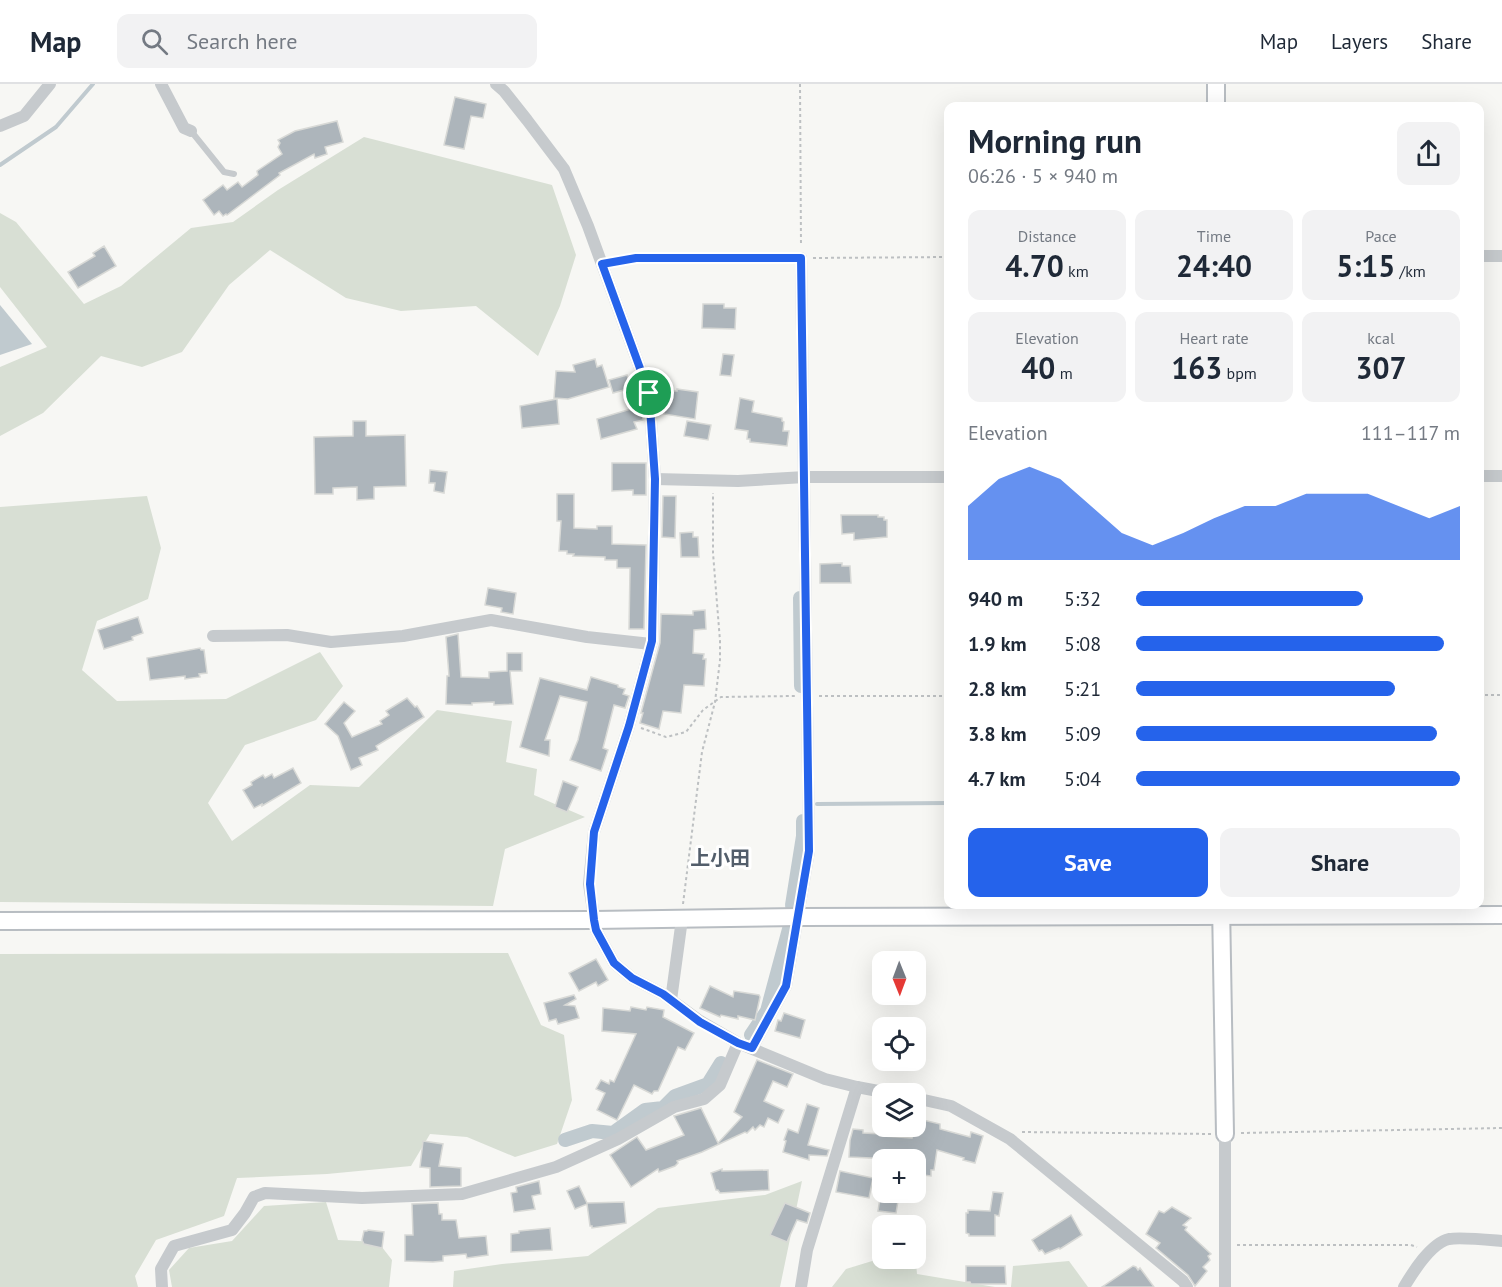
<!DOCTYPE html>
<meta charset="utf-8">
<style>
:root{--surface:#fff;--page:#f2f2f3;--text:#1f2937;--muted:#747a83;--line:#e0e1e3;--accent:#2563eb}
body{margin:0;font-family:"PT Sans","Noto Sans JP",sans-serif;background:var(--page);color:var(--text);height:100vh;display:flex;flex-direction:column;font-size:22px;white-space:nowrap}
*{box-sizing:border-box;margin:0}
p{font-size:20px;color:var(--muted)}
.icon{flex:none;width:33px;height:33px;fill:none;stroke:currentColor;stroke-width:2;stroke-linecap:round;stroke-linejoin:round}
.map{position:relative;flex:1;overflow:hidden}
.details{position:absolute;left:944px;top:18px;width:540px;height:807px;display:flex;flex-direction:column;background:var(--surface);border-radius:12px;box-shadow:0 6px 24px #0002}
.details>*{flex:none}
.needle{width:39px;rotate:179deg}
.buttons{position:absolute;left:872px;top:867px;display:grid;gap:12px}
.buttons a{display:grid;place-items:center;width:54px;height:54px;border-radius:12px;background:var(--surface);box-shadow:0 6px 24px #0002;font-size:30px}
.pin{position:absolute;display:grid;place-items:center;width:51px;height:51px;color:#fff;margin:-26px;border:3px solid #fff;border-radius:50%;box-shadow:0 2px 6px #0007}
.round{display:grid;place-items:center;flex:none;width:63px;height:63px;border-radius:12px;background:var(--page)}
.summary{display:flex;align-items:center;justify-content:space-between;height:102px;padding:0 24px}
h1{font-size:33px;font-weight:600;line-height:45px}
.metrics{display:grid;grid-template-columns:repeat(3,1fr);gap:9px;height:102px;padding:6px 24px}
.metrics div{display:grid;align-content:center;border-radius:12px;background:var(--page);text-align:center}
.metrics b{font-size:30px;font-weight:600}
.metrics small{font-size:16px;font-weight:400}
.metrics p{font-size:16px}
.chart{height:168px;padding:12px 24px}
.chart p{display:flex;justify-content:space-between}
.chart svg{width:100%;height:108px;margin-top:6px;fill:var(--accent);opacity:.7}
.cta{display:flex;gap:12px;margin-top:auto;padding:12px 24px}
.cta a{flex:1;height:69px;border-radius:12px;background:var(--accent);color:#fff;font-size:24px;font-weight:600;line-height:69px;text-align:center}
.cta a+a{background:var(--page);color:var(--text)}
ul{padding:0 24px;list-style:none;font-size:20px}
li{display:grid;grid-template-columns:96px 72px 1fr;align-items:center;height:45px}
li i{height:15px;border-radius:8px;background:var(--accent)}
header{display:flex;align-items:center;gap:36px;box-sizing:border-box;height:84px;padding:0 30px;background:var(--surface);border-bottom:2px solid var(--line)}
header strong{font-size:28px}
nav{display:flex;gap:33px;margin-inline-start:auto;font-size:21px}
.search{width:420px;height:54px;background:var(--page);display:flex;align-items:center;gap:15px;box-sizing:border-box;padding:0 21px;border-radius:12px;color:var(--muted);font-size:22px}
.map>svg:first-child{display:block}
</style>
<header>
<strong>Map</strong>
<div class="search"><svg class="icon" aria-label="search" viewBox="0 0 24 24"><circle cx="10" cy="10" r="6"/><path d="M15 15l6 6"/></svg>Search here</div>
<nav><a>Map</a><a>Layers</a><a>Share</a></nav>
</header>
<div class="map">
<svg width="1502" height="1203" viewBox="0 0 1502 1203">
<rect width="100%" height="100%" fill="#f7f7f4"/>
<g fill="#d8dfd4">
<polygon points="364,53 552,101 576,171 560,222 538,272 476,222 401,227 346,214 270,166 229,201 182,268 142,283 101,272 43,329 0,352 0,283 47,263 0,203 0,129 16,138 84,220 121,202 191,144 233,138 278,106"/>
<polygon points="147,412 161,464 148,515 97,537 82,586 117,617 226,615 320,568 343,602 316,636 245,661 208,719 232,757 310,701 359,703 437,626 512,637 506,678 537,685 534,711 585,733 505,765 493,822 0,818 0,423"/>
<polygon points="508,869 541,941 564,951 572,1016 557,1060 515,1073 467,1053 430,1050 411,1082 327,1090 237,1094 224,1132 156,1156 135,1192 138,1203 0,1203 0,870"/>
<polygon points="802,1097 780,1203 453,1203 454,1187 502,1180 588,1172 658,1124 765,1111"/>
<polygon points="326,1118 338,1156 378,1158 392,1176 389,1203 172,1203 169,1186 189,1164 232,1157 264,1122"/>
<polygon points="915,1167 917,1190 995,1203 832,1203 846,1185 882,1174 915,1174"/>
<polygon points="1069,1177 1088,1203 1011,1203 1013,1182"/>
</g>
<polygon fill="#c0cacf" points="0,221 32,260 0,271"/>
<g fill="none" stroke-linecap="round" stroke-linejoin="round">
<g stroke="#c0cacf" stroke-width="4">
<polyline points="0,81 56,43 93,0"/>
<polyline points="817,720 948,719"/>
</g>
<g stroke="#c0cacf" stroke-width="14">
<polyline points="800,514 801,602"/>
<polyline points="792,821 803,752 803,737"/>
<polyline points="751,951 767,927 789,845"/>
<polyline points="565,1056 592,1047 613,1049 645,1026 663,1024 675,1012 708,1000 721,979"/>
</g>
</g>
<g fill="#adb5bb" stroke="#d8d9d6" stroke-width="1.5">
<polygon points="455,13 486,20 483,34 471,32 464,65 444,61"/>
<polygon points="337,37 343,58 325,63 327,70 315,74 314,70 279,89 280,91 227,131 226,130 223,132 219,127 214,131 203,116 223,101 227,106 238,98 242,103 258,91 257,87 282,70 278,63 280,59 278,56 295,47"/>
<polygon points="104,162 116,182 78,204 68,188 95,172 93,169"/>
<polygon points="703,220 724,220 724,224 736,224 735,245 702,244"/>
<polygon points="723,270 734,271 731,292 720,291"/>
<polygon points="595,275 597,283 602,281 609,303 568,315 554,314 556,287 575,288 573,281"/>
<polygon points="627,291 631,304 613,309 609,296"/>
<polygon points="639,305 643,336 634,338 637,345 601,355 597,335 631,325 628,307"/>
<polygon points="677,305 698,308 695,335 664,330 666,317 671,317 673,307 677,307"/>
<polygon points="740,314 754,317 752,328 782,334 782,337 784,338 783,347 789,347 787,362 750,358 750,355 747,355 748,347 735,345"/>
<polygon points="557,315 559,340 522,344 520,322"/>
<polygon points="353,337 366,337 366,352 405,351 406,402 374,403 374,415 357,416 357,403 333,404 333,410 315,410 314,353 353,352"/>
<polygon points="687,337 711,341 708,356 684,352"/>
<polygon points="612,379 646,379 646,411 633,411 633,406 612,407"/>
<polygon points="430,386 447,388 444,409 434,407 435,399 429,399"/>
<polygon points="557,410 574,410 574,444 597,445 597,442 612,442 612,460 646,461 644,545 629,545 630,484 617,484 617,476 605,476 605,473 573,472 574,470 567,470 567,467 559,467 561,437 557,437"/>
<polygon points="663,412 676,412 675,454 662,453"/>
<polygon points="841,431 878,431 878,433 884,433 884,436 887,436 887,453 854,456 854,449 842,450"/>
<polygon points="693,448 693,453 698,453 699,473 681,473 680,449"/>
<polygon points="842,479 842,482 850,482 851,499 820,499 820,480"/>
<polygon points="488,504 516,509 513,530 501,528 502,524 485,521"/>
<polygon points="705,526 706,545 694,546 693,569 704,570 703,575 706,575 704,602 684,601 681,629 663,627 659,645 640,639 643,629 641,629 660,559 661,530 693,531 693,527"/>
<polygon points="138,533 143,549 132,553 133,556 104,565 98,546"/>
<polygon points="458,550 461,593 489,594 489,588 507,587 507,569 522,569 522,587 510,587 513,620 494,621 494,618 472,619 472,621 446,620 447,592 449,592 446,553"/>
<polygon points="200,564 201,566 204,566 207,589 199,590 200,593 185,595 185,592 150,596 147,574"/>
<polygon points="591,593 618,601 618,603 625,605 623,610 629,612 625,624 614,621 603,664 608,666 601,687 570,676 578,656 587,618 560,612 545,656 550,656 549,672 520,663 540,594 587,606"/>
<polygon points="407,614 415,623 417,622 424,633 376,662 378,666 359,674 362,681 351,686 338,652 325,640 344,618 355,627 344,639 352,653 382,640 380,637 389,631 386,627"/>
<polygon points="293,684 301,699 262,722 262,720 254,724 243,706 252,701 251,698 263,691 265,694 272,690 274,694"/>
<polygon points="563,697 578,703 567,728 555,723"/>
<polygon points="596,875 608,896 598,902 596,898 579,907 569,889"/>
<polygon points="710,902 733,913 734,907 759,911 760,913 755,936 738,932 738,935 721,931 720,933 700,924"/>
<polygon points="574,911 576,915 565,921 575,922 579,934 558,940 556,935 549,937 544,919"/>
<polygon points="631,923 646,926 647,923 664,926 663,933 694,949 685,966 678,963 658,1007 654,1007 652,1010 634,1001 617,1036 597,1026 605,1009 596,1005 601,996 609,1000 610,996 614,998 636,950 602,947 603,924 630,927"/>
<polygon points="784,929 805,936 800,954 775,947 778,936 781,937"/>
<polygon points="757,976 793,990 787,1003 773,997 764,1017 784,1026 778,1039 768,1034 764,1043 760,1041 755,1046 753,1043 747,1049 745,1048 702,1068 677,1077 678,1079 675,1082 659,1088 658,1085 631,1103 610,1071 637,1053 646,1066 684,1051 674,1032 701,1024 718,1059 742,1033 734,1028"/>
<polygon points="807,1020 819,1024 808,1061 829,1066 827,1072 809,1071 809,1076 783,1068 786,1057 784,1056 788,1045 798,1049"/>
<polygon points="915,1034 940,1040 940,1045 970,1053 971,1048 983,1052 975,1079 963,1076 964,1074 937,1066 934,1086 931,1086 931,1092 915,1090 915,1076 849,1073 850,1056 853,1045 863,1046 863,1049 883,1050 883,1052 912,1054"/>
<polygon points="423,1057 443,1060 439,1082 461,1084 461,1102 430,1103 430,1084 420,1083"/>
<polygon points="722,1085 722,1087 768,1086 769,1106 720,1109 718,1106 716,1106 711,1089"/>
<polygon points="840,1087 873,1094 869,1114 836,1108"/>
<polygon points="539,1097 541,1110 532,1112 535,1125 514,1128 511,1109 517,1108 516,1103"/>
<polygon points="579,1102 587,1119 624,1118 626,1139 592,1144 592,1142 590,1142 587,1120 575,1125 567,1107"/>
<polygon points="993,1108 1003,1109 999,1132 995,1131 995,1152 969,1152 969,1150 966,1149 966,1129 968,1129 968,1126 990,1127"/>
<polygon points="880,1114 898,1117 896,1129 878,1127"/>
<polygon points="438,1119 439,1130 442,1130 442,1136 456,1136 459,1154 486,1152 488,1171 467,1174 466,1170 443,1172 443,1177 433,1178 405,1177 405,1151 413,1151 412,1120"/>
<polygon points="785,1119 810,1129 807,1139 797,1136 787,1158 770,1151"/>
<polygon points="1172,1123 1191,1134 1183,1141 1187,1143 1185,1146 1211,1170 1208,1172 1210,1176 1203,1183 1207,1187 1195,1202 1188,1191 1156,1164 1160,1159 1146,1150 1159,1127 1164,1129"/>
<polygon points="1071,1131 1082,1151 1060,1165 1059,1164 1045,1170 1042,1166 1039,1167 1032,1156"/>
<polygon points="550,1144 552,1166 511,1168 511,1150 519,1149 519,1147"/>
<polygon points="368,1146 384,1148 382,1164 364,1160 362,1156 364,1147 367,1147"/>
<polygon points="966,1182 1005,1182 1006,1200 971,1200 970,1198 966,1198"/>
<polygon points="1133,1182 1136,1183 1138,1186 1140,1184 1154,1203 1102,1203"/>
</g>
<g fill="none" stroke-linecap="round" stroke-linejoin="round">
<g stroke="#b8bdc2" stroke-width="20">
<g id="secondary">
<polyline points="1216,0 1216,22"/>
<polyline points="1221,820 1225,1050"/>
<polyline points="0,837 594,836 799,833 1502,831"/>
</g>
</g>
<g stroke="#bdc0c2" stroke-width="2" stroke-dasharray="3 3" stroke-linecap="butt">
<polyline points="800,0 801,162"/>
<polyline points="813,174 948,173"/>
<polyline points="615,178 636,174 789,174"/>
<polyline points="1479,611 1502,611"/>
<polyline points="819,612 948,612"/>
<polyline points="641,644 666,653 686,648 703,626 721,613 795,612"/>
<polyline points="683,820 702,668 715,618 720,576 720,557 713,469 713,409"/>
<polyline points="1022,1048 1211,1050"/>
<polyline points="1241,1049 1502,1044"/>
<polyline points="1237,1161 1411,1161 1417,1163"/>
</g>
<polyline stroke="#c6cacd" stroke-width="6" points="191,47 224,88 234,90"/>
<g stroke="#c6cacd" stroke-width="12">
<polyline points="161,0 184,44 191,47"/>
<polyline points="496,0 504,7 527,36 564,85 588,142 649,309 655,395 652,557 629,642 594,748 589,800 596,846 614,879 632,894 663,910 700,937 738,959 825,995 857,1003 894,1010"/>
<polyline points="0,42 24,32 50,0"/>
<polyline points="1479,172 1502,172"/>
<polyline points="1479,392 1502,392"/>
<polyline points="655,395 738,397 805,393 948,393"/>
<polyline points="213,552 287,551 331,558 403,552 491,536 587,553 651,560"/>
<polyline points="671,916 682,835"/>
<polyline points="752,964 786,902 809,767 801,174"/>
<polyline points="915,1014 951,1022 1010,1055 1183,1197 1187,1203"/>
<polyline points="162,1203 161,1185 174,1162 232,1146 245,1129 254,1113 265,1109 362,1114 462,1110 556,1083 618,1055 674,1023 704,1015 720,1001 738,959"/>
<polyline points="801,1203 807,1166 857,1003"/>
<polyline points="1225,1203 1225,1050"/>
<path d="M1404 1203C1413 1188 1431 1159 1449 1155 1461 1153 1490 1156 1502 1157"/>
</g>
<use href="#secondary" stroke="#fff" stroke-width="16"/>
</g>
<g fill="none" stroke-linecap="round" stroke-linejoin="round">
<g stroke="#fff" stroke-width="12">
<polygon id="route" points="636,174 801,174 809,767 786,902 752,964 738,959 700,938 663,910 632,894 614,879 596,846 594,836 590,800 594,748 629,642 652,557 655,395 649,309 602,180"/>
</g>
<use href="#route" stroke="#2563eb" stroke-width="8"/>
</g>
<g text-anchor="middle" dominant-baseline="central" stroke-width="6" stroke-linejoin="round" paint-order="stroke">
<g font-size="20" font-weight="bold" fill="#535e6b" stroke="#fff">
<text x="720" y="774">上小田</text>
</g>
</g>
</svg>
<div class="buttons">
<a><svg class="needle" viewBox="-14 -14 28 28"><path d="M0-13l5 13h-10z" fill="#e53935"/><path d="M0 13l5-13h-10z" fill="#747a83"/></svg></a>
<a><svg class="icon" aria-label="locate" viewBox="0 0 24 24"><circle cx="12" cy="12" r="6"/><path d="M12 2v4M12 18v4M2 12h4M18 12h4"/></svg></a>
<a><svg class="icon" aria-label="layers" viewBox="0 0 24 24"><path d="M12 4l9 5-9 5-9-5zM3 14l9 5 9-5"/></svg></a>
<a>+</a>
<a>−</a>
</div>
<div class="pin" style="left:649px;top:309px;background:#1e9e55"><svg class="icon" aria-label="arrive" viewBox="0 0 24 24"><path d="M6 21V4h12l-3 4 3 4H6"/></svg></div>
<section class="details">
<div class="summary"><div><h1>Morning run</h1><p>06:26 · 5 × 940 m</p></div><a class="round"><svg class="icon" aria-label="share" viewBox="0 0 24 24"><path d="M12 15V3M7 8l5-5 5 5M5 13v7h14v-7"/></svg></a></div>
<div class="metrics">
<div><p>Distance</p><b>4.70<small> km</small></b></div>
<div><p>Time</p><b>24:40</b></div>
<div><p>Pace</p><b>5:15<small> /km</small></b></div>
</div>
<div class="metrics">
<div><p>Elevation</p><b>40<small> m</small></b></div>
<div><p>Heart rate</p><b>163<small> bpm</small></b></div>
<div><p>kcal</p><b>307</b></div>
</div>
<div class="chart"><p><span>Elevation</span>111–117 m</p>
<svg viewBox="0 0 160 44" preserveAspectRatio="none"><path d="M0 44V22L10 11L20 6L30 11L40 22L50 33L60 38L70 33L80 27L90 22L100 22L110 17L120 17L130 17L140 22L150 27L160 22V44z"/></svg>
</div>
<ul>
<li><b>940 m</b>5:32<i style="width:70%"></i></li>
<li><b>1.9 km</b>5:08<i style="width:95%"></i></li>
<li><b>2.8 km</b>5:21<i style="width:80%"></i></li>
<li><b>3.8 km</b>5:09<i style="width:93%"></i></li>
<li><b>4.7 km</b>5:04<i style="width:100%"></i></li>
</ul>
<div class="cta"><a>Save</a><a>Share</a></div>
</section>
</div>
